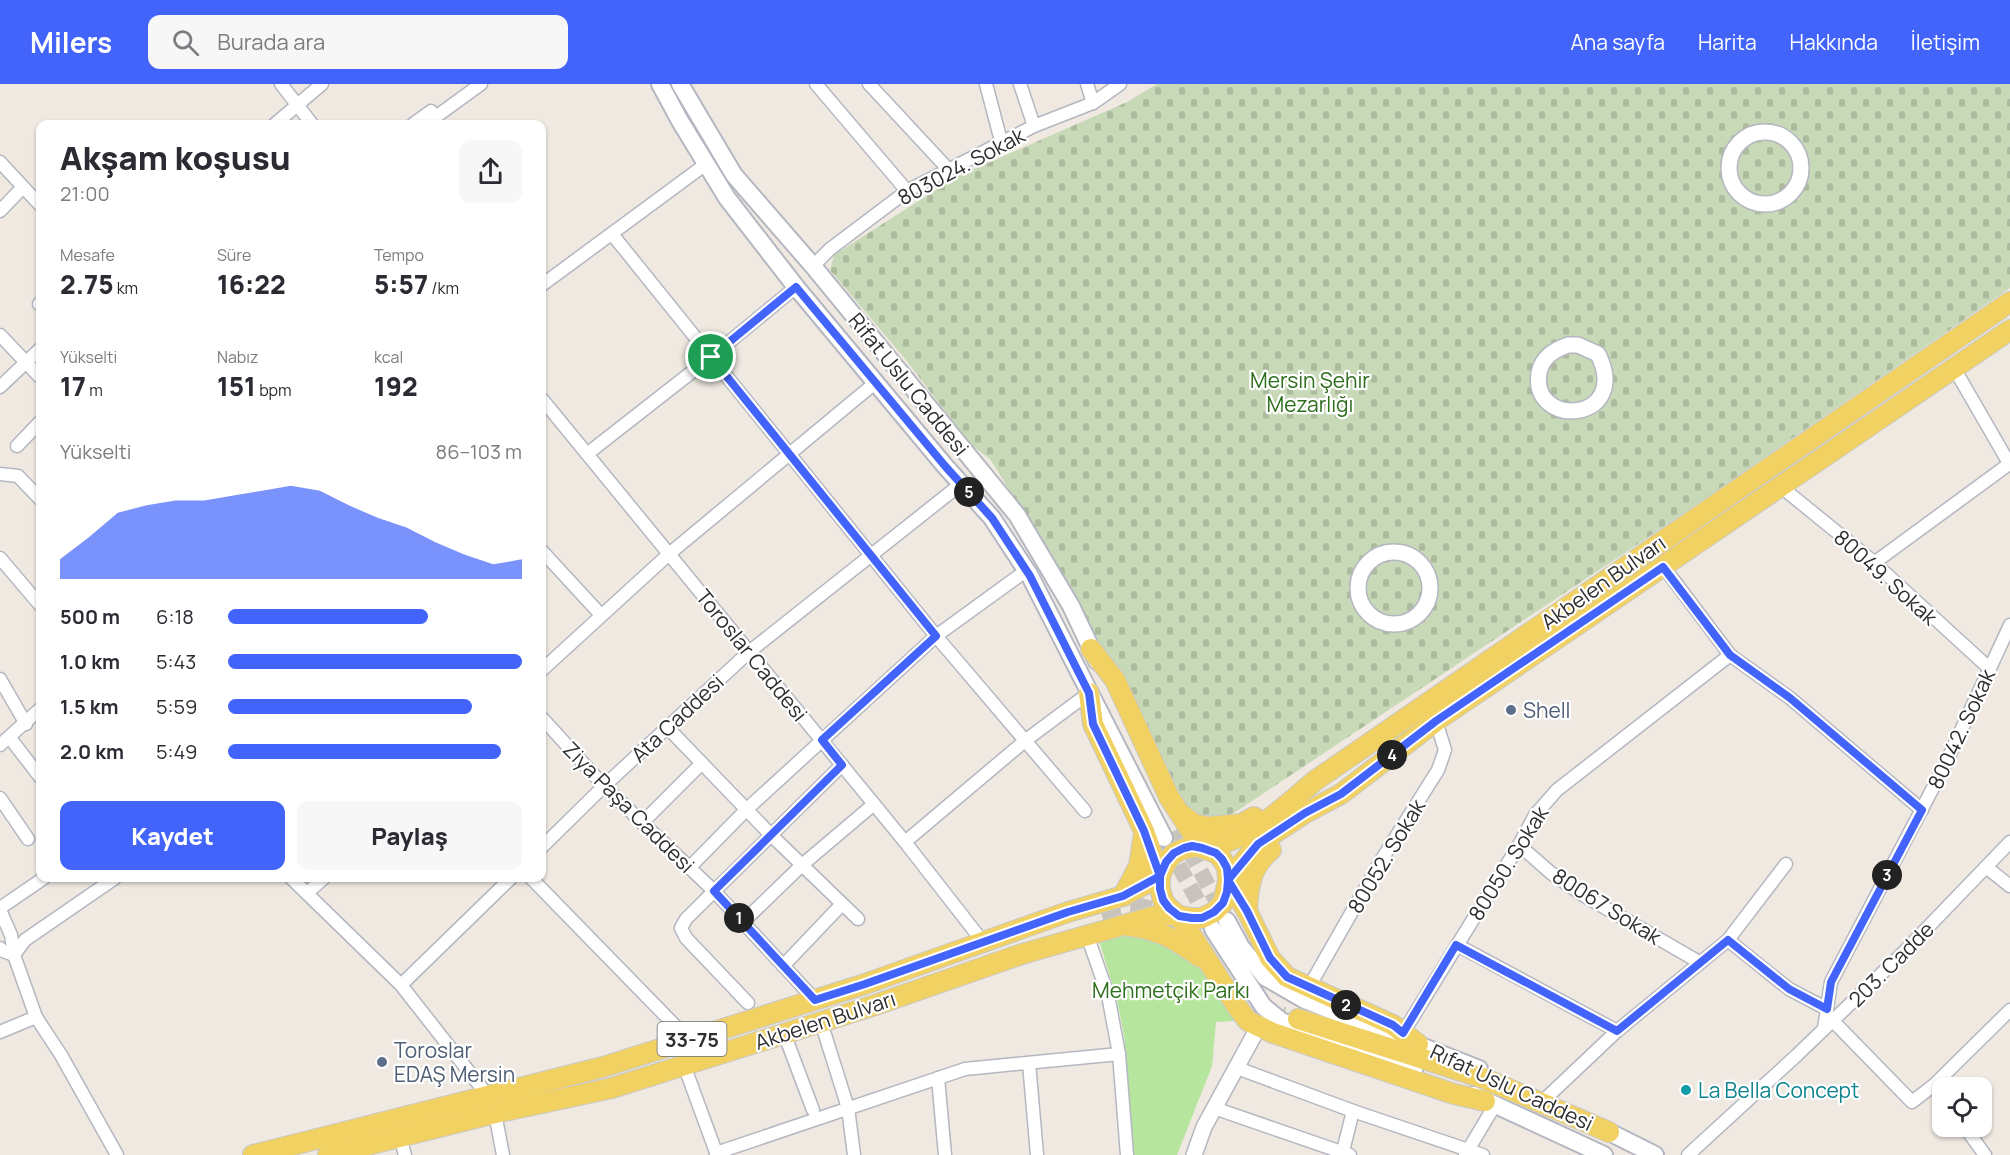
<!DOCTYPE html>
<html lang="tr">
<meta charset="utf-8">
<style>
:root{--surface:#fff;--page:#f7f7f7;--text:#2b2b33;--muted:#7c7c81;--accent:#4264fb}
body{margin:0;font-family:Manrope,sans-serif;background:var(--page);color:var(--text);height:100vh;display:flex;flex-direction:column;font-size:22px;white-space:nowrap}
*{box-sizing:border-box;margin:0}
p{font-size:20px;color:var(--muted)}
.icon{flex:none;width:33px;height:33px;fill:none;stroke:currentColor;stroke-width:2;stroke-linecap:round;stroke-linejoin:round}
.map{position:relative;flex:1;overflow:hidden}
.panel{position:absolute;left:36px;top:36px;width:510px;height:762px;display:flex;flex-direction:column;background:var(--surface);border-radius:12px;box-shadow:0 2px 4px #0004}
.panel>*{flex:none}
.tools{position:absolute;left:1932px;top:993px;display:grid;gap:12px}
.tools a{display:grid;place-items:center;width:60px;height:60px;border-radius:12px;background:var(--surface);box-shadow:0 2px 4px #0004;font-size:30px}
.pin{position:absolute;display:grid;place-items:center;width:51px;height:51px;color:#fff;margin:-26px;border:3px solid #fff;border-radius:50%;box-shadow:0 2px 6px #0007}
.km{position:absolute;width:30px;height:30px;margin:-15px;border-radius:50%;background:#222;color:#fff;font-size:16px;line-height:30px;text-align:center}
.round{display:grid;place-items:center;flex:none;width:63px;height:63px;border-radius:12px;background:var(--page)}
.headline{display:flex;align-items:center;justify-content:space-between;height:102px;padding:0 24px}
h1{font-size:33px;font-weight:800;line-height:45px}
.stats{display:grid;grid-template-columns:repeat(3,1fr);gap:9px;height:102px;padding:6px 24px}
.stats div{display:grid;align-content:center}
.stats b{font-size:26px;font-weight:800}
.stats small{font-size:16px;font-weight:400}
.stats p{font-size:16px}
.chart{height:168px;padding:12px 24px}
.chart p{display:flex;justify-content:space-between}
.chart svg{width:100%;height:108px;margin-top:6px;fill:var(--accent);opacity:.7}
.primary-button{display:flex;gap:12px;margin-top:auto;padding:12px 24px}
.primary-button a{flex:1;height:69px;border-radius:12px;background:var(--accent);color:#fff;font-size:24px;font-weight:800;line-height:69px;text-align:center}
.primary-button a+a{background:var(--page);color:var(--text)}
ul{padding:0 24px;list-style:none;font-size:20px}
li{display:grid;grid-template-columns:96px 72px 1fr;align-items:center;height:45px}
li i{height:15px;border-radius:8px;background:var(--accent)}
header{display:flex;align-items:center;gap:36px;box-sizing:border-box;height:84px;padding:0 30px;background:var(--accent);color:#fff}
header strong{font-size:28px}
nav{display:flex;gap:33px;margin-inline-start:auto;font-size:21px}
.search{width:420px;height:54px;background:var(--page);display:flex;align-items:center;gap:15px;box-sizing:border-box;padding:0 21px;border-radius:12px;color:var(--muted);font-size:22px}
.map>svg:first-child{display:block}
</style>
<header>
<strong>Milers</strong>
<div class="search"><svg class="icon" aria-label="search" viewBox="0 0 24 24"><circle cx="10" cy="10" r="6"/><path d="M15 15l6 6"/></svg>Burada ara</div>
<nav><a>Ana sayfa</a><a>Harita</a><a>Hakkında</a><a>İletişim</a></nav>
</header>
<div class="map">
<svg width="2010" height="1071" viewBox="0 0 2010 1071">
<defs>
<pattern id="cemetery-stones" width="16" height="16" patternUnits="userSpaceOnUse" patternTransform="scale(1.5)"><rect width="16" height="16" fill="#c8d9b8"/><path d="M2 7V4a2 2 0 0 1 4 0v3zM10 15v-3a2 2 0 0 1 4 0v3z" fill="#acbb9e"/></pattern>
</defs>
<rect width="100%" height="100%" fill="#efe9e1"/>
<polygon fill="url(#cemetery-stones)" points="1157,0 2010,0 2010,204 1680,432 1234,729 1202,737 1187,731 1073,508 990,375 971,361 906,276 830,186 834,171 956,93 1127,18"/>
<polygon fill="#b6e59e" points="1154,834 1178,839 1246,936 1216,938 1212,982 1177,1071 1134,1071 1124,951 1117,916 1099,856"/>
<g fill="none" stroke-linecap="round" stroke-linejoin="round">
<g stroke="#c8c4bd" stroke-width="16" stroke-dasharray="16 8" stroke-linecap="butt">
<polyline points="1178,745 1225,833"/>
<polyline points="1167,760 1212,843"/>
</g>
<g stroke="#c8c4bd" stroke-width="20" stroke-dasharray="20 10" stroke-linecap="butt">
<path d="M1101 829C1130 819 1140 821 1167 835"/>
<polyline points="1230,907 1254,927 1284,933"/>
</g>
<g stroke="#b4b7c1" stroke-width="15">
<g id="minor">
<polyline points="281,0 312,40"/>
<polyline points="816,0 907,107"/>
<polyline points="869,0 948,85"/>
<polyline points="986,0 1001,57"/>
<polyline points="1020,0 1034,42"/>
<polyline points="1087,0 1093,19"/>
<polyline points="275,40 322,0"/>
<polyline points="413,40 431,27"/>
<polyline points="426,40 481,0"/>
<polyline points="0,78 40,121"/>
<polyline points="0,127 23,103"/>
<polyline points="612,150 936,552 1085,727"/>
<polyline points="813,182 830,165 907,107 1034,42 1093,19 1120,0"/>
<polyline points="542,201 706,80"/>
<polyline points="39,220 40,219"/>
<polyline points="0,251 40,293"/>
<polyline points="1954,284 2010,381"/>
<polyline points="0,303 40,265"/>
<polyline points="542,315 905,758 983,858"/>
<polyline points="17,362 40,338"/>
<polyline points="587,370 711,273 796,203"/>
<polyline points="0,390 18,392 40,415"/>
<polyline points="1780,402 1870,475 1990,585"/>
<polyline points="542,467 601,531"/>
<polyline points="0,474 40,521"/>
<polyline points="1874,479 2009,380"/>
<polyline points="1663,482 1730,571 1790,614 1922,726"/>
<polyline points="542,586 669,470 875,299"/>
<polyline points="0,595 26,640"/>
<polyline points="542,634 604,702 714,807 815,916"/>
<polyline points="667,643 771,751 858,835"/>
<polyline points="10,654 40,693"/>
<polyline points="0,661 40,625"/>
<polyline points="0,714 28,755"/>
<polyline points="642,739 702,679"/>
<polyline points="905,758 1026,656 1089,609"/>
<polyline points="1519,761 1551,789 1583,811 1699,878"/>
<polyline points="542,763 604,702 749,568 961,400"/>
<polyline points="1986,783 2010,802"/>
<polyline points="689,784 747,725 936,552 1027,486"/>
<polyline points="291,794 401,901 488,1012"/>
<polyline points="531,794 689,956"/>
<polyline points="307,809 324,794"/>
<polyline points="0,824 44,794"/>
<polyline points="0,826 11,851 14,871 36,933 61,971 117,1071"/>
<polyline points="743,838 802,781 874,720"/>
<polyline points="1087,851 1108,911 1119,970"/>
<polyline points="1728,856 1789,905 1827,925"/>
<polyline points="1457,861 1617,947"/>
<polyline points="0,864 3,867 14,871"/>
<polyline points="14,871 25,856 115,794"/>
<polyline points="783,882 842,820"/>
<polyline points="401,901 511,794"/>
<polyline points="1309,903 1382,775 1438,686 1445,666 1436,637"/>
<polyline points="748,919 686,854 681,844 686,835 842,681"/>
<polyline points="1833,937 1912,1018 1934,1001 2010,926"/>
<polyline points="821,938 848,1024 854,1071"/>
<polyline points="1824,945 1831,898 1945,681 2010,541"/>
<polyline points="0,948 36,933"/>
<polyline points="784,949 813,1026"/>
<polyline points="1403,949 1519,761 1535,731 1557,706 1730,571"/>
<polyline points="1029,979 1037,1071"/>
<polyline points="684,981 717,1071"/>
<polyline points="1237,984 1353,1027 1483,1071"/>
<polyline points="938,994 945,1071"/>
<polyline points="1544,1016 1617,947 1728,856 1786,780"/>
<polyline points="1214,1024 1350,1071"/>
<polyline points="495,1029 503,1071"/>
<polyline points="1964,1042 1985,1071"/>
<polyline points="400,1053 405,1071"/>
<polyline points="716,1069 965,985 1119,970 1127,1071"/>
<polyline points="1342,1071 1353,1027"/>
<polyline points="1465,1071 1495,1021"/>
<polyline points="1688,1071 1797,971 1903,869 2010,758"/>
</g>
</g>
<g stroke="#b4b7c1" stroke-width="18">
<g id="tertiary">
<circle cx="1765" cy="84" r="36"/>
<path d="M1568 261H1578L1598 270C1632 339 1530 345 1539 289 1542 273 1554 266 1568 261Z"/>
<circle cx="1394" cy="504" r="36"/>
<polyline points="1194,1071 1204,1043 1259,942"/>
</g>
</g>
<g stroke="#b4b7c1" stroke-width="20">
<g id="secondary">
<polyline points="660,0 680,37 727,114 796,203 945,382 992,434 1030,492 1164,754"/>
<polyline points="680,0 734,91 813,182 1017,431 1071,522 1097,577"/>
<polyline points="1227,837 1241,863 1265,893 1305,916 1479,985"/>
<polyline points="1213,845 1263,922 1281,937 1414,987"/>
<polyline points="1474,1011 1604,1071"/>
<polyline points="1599,1043 1655,1071"/>
</g>
</g>
<g stroke="#c9c9c9" stroke-width="22">
<g id="primary">
<polyline points="1091,565 1115,596 1169,713 1202,764 1216,769 1222,775 1227,784 1228,796 1247,827 1270,874 1287,893 1393,941 1418,960"/>
<polyline points="1089,609 1093,640 1144,747 1160,792 1160,805 1163,816 1169,824 1179,832 1238,924 1248,937 1273,949 1454,1010 1485,1017"/>
<polyline points="1181,730 1194,740 1207,743 1241,740 1254,733"/>
<polyline points="1123,812 1139,782 1144,750"/>
<path d="M1247 827C1248 803 1251 782 1271 766"/>
<path d="M1129 842C1159 845 1176 856 1200 873"/>
<polyline points="1298,935 1483,994 1609,1048"/>
<path d="M253 1071 603 983 865 900 1068 828 1123 812 1160 792C1164 783 1167 774 1175 769 1188 760 1208 764 1224 759 1260 747 1288 719 1316 696L2010 218"/>
<polyline points="328,1071 495,1029 612,1004 875,921 1022,870 1162,830 1192,834 1202,834 1214,828 1223,819 1228,796 1258,760 1305,729 1341,710 1436,637 2010,246"/>
</g>
</g>
<use href="#minor" stroke="#fff" stroke-width="12"/>
<use href="#tertiary" stroke="#fff" stroke-width="15"/>
<use href="#secondary" stroke="#fff" stroke-width="16"/>
<use href="#primary" stroke="#f2d163" stroke-width="20"/>
</g>
<g fill="none" stroke-linecap="round" stroke-linejoin="round">
<g stroke="#fff" stroke-width="12">
<polyline id="route" points="711,273 936,552 822,656 842,681 714,807 815,916 865,900 1068,828 1123,812 1160,792 1166,778 1174,769 1184,764 1192,762 1202,764 1216,769 1222,775 1227,784 1228,796 1247,827 1270,874 1287,893 1393,941 1403,949 1456,861 1617,947 1728,856 1789,905 1827,925 1831,898 1922,726 1790,614 1730,571 1663,483 1436,637 1341,710 1305,729 1258,760 1228,796 1227,808 1223,819 1214,828 1202,834 1192,834 1179,832 1169,824 1163,816 1160,805 1160,792 1144,747 1093,640 1089,609 1030,492 992,434 945,382 796,203 711,273"/>
</g>
<use href="#route" stroke="#4264fb" stroke-width="8"/>
</g>
<g fill="#5c6f8a" stroke="#fff" stroke-width="2">
<circle cx="1511" cy="626" r="6"/>
<circle cx="382" cy="978" r="6"/>
</g>
<circle fill="#0f9aa8" stroke="#fff" stroke-width="2" cx="1686" cy="1006" r="6"/>
<g text-anchor="middle" dominant-baseline="central" stroke-width="4.5" stroke-linejoin="round" paint-order="stroke">
<rect fill="#fff" stroke="#6d6d6d" stroke-width="1.5" x="657.5" y="938" width="69" height="34" rx="4.5"/>
<g font-size="20" font-weight="bold" fill="#2e2e2e">
<text x="692" y="955">33-75</text>
</g>
<g font-size="21" fill="#2e2e2e" stroke="#fff">
<text transform="translate(961 82) rotate(-28)">803024. Sokak</text>
<text transform="translate(909 300) rotate(51)">Rifat Uslu Caddesi</text>
<text transform="translate(1886 493) rotate(42)">80049. Sokak</text>
<text transform="translate(1603 498) rotate(-35)">Akbelen Bulvarı</text>
<text transform="translate(752 571) rotate(51)">Toroslar Caddesi</text>
<text transform="translate(677 634) rotate(-43)">Ata Caddesi</text>
<text transform="translate(1961 645) rotate(-65)">80042. Sokak</text>
<text transform="translate(629 723) rotate(45)">Ziya Paşa Caddesi</text>
<text transform="translate(1386 772) rotate(-59)">80052. Sokak</text>
<text transform="translate(1508 779) rotate(-58)">80050. Sokak</text>
<text transform="translate(1607 822) rotate(32)">80067 Sokak</text>
<text transform="translate(1891 880) rotate(-45)">203. Cadde</text>
<text transform="translate(825 936) rotate(-18)">Akbelen Bulvarı</text>
<text transform="translate(1512 1003) rotate(25)">Rıfat Uslu Caddesi</text>
</g>
<g font-size="21" fill="#2c6e1b" stroke="#fff">
<text x="1310" y="296">Mersin Şehir<tspan x="1310" dy="24">Mezarlığı</tspan></text>
<text x="1171" y="906">Mehmetçik Parkı</text>
</g>
<g font-size="21" fill="#4e5e75" stroke="#fff" text-anchor="start">
<text x="1523" y="626">Shell</text>
<text x="394" y="966">Toroslar<tspan x="394" dy="24">EDAŞ Mersin</tspan></text>
</g>
<g font-size="21" fill="#0d838f" stroke="#fff" text-anchor="start">
<text x="1698" y="1006">La Bella Concept</text>
</g>
</g>
</svg>
<div class="tools">
<a><svg class="icon" aria-label="locate" viewBox="0 0 24 24"><circle cx="12" cy="12" r="6"/><path d="M12 2v4M12 18v4M2 12h4M18 12h4"/></svg></a>
</div>
<div class="pin" style="left:711px;top:273px;background:#1e9e55"><svg class="icon" aria-label="arrive" viewBox="0 0 24 24"><path d="M6 21V4h12l-3 4 3 4H6"/></svg></div>
<b class="km" style="left:739px;top:834px">1</b>
<b class="km" style="left:1346px;top:921px">2</b>
<b class="km" style="left:1887px;top:791px">3</b>
<b class="km" style="left:1392px;top:671px">4</b>
<b class="km" style="left:969px;top:408px">5</b>
<section class="panel">
<div class="headline"><div><h1>Akşam koşusu</h1><p>21:00</p></div><a class="round"><svg class="icon" aria-label="share" viewBox="0 0 24 24"><path d="M12 15V3M7 8l5-5 5 5M5 13v7h14v-7"/></svg></a></div>
<div class="stats">
<div><p>Mesafe</p><b>2.75<small> km</small></b></div>
<div><p>Süre</p><b>16:22</b></div>
<div><p>Tempo</p><b>5:57<small> /km</small></b></div>
</div>
<div class="stats">
<div><p>Yükselti</p><b>17<small> m</small></b></div>
<div><p>Nabız</p><b>151<small> bpm</small></b></div>
<div><p>kcal</p><b>192</b></div>
</div>
<div class="chart"><p><span>Yükselti</span>86–103 m</p>
<svg viewBox="0 0 160 44" preserveAspectRatio="none"><path d="M0 44V36L10 27L20 17L30 14L40 12L50 12L60 10L70 8L80 6L90 8L100 14L110 19L120 23L130 29L140 34L150 38L160 36V44z"/></svg>
</div>
<ul>
<li><b>500 m</b>6:18<i style="width:68%"></i></li>
<li><b>1.0 km</b>5:43<i style="width:100%"></i></li>
<li><b>1.5 km</b>5:59<i style="width:83%"></i></li>
<li><b>2.0 km</b>5:49<i style="width:93%"></i></li>
</ul>
<div class="primary-button"><a>Kaydet</a><a>Paylaş</a></div>
</section>
</div>
